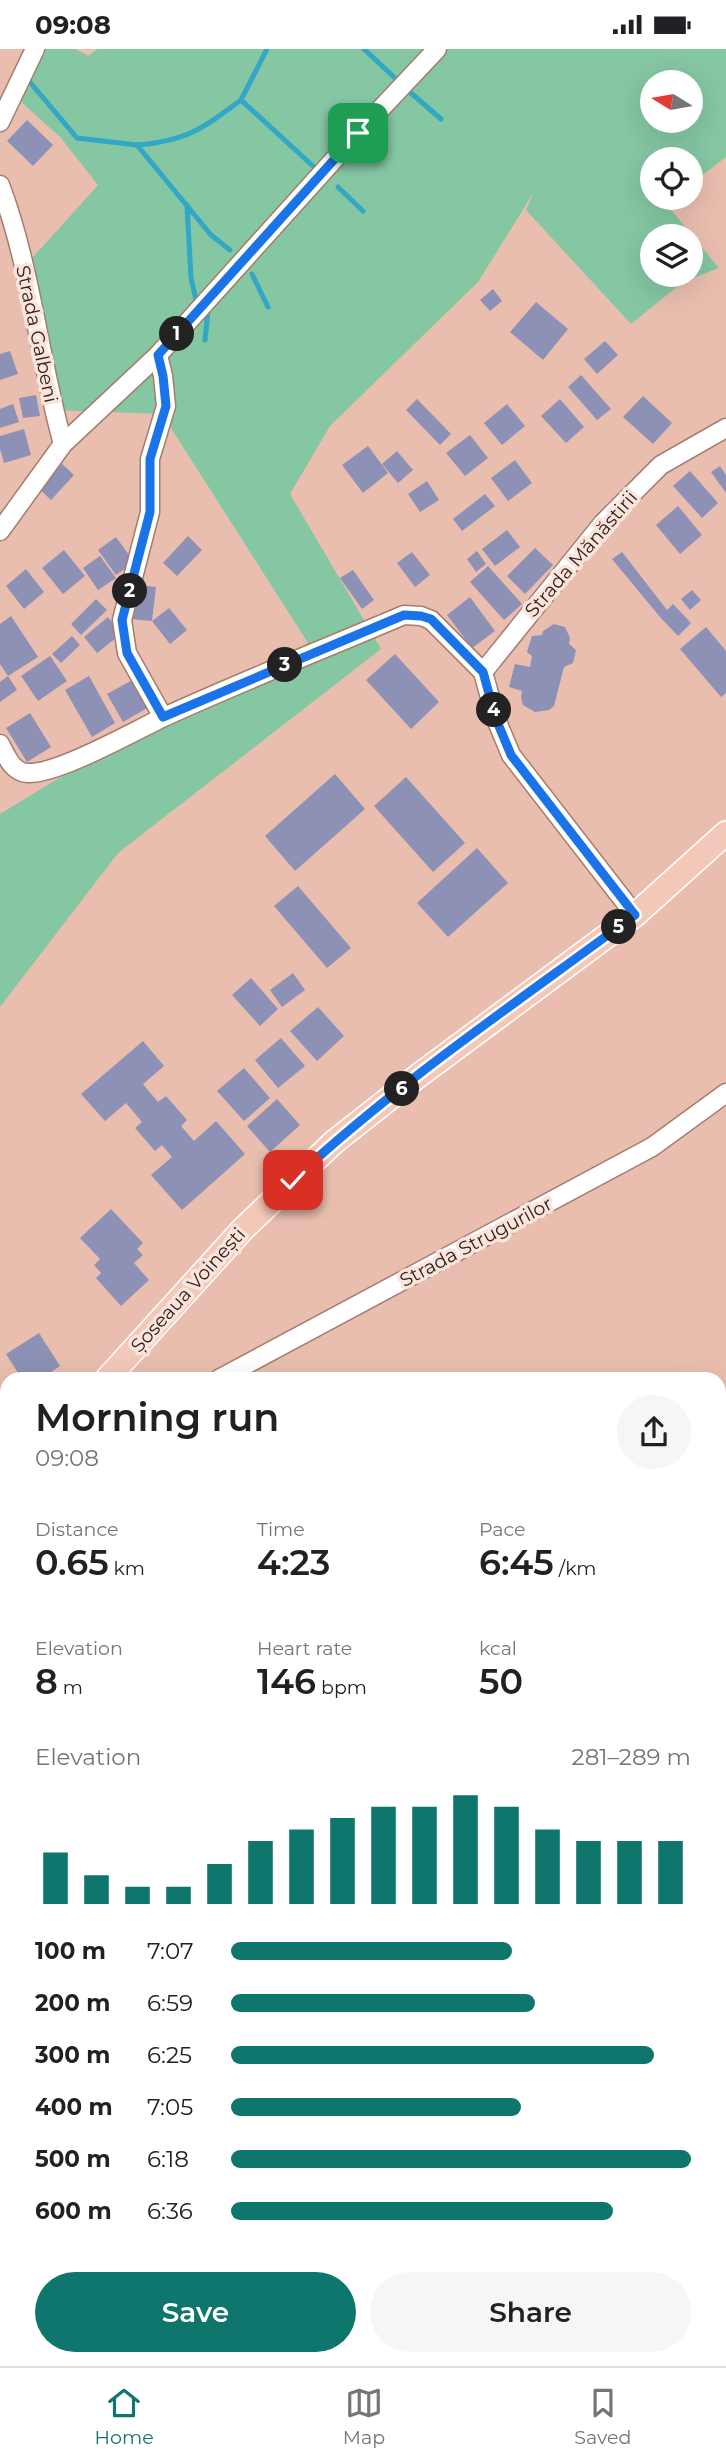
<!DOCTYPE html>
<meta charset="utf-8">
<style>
:root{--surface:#fff;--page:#f6f6f6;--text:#202124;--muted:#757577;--line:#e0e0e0;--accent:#0f766e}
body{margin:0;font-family:Montserrat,sans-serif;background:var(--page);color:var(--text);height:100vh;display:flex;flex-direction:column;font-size:26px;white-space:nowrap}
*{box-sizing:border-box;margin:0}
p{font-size:23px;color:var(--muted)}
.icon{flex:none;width:38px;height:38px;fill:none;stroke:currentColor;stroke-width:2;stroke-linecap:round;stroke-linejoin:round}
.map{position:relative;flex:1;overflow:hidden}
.details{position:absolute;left:0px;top:1323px;width:726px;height:994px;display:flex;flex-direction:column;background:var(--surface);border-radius:21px 21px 0 0;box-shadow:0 7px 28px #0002}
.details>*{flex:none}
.needle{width:46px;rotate:281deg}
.buttons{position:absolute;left:640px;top:21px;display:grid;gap:14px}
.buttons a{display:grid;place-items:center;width:63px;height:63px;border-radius:50%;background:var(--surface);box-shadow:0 7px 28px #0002;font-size:35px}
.pin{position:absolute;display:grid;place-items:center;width:60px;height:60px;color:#fff;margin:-30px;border-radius:14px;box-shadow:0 4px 10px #0006}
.km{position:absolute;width:35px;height:35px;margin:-18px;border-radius:50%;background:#222;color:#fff;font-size:19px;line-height:35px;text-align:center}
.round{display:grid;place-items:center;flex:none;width:74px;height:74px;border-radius:37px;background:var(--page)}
.head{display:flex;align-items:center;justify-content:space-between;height:119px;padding:0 35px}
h1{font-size:38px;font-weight:600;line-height:52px}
.metrics{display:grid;grid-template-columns:repeat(3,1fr);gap:10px;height:119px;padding:7px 35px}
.metrics div{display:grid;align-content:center}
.metrics b{font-size:35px;font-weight:600}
.metrics small{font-size:19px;font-weight:400}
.metrics p{font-size:19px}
.chart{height:196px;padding:14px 35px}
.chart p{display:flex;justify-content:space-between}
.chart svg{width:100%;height:126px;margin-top:7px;stroke:var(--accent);stroke-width:6}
.primary-button{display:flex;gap:14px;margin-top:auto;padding:14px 35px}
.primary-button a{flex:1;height:80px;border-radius:42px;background:var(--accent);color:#fff;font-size:28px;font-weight:600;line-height:80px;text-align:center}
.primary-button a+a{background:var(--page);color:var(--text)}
ul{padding:0 35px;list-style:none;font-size:23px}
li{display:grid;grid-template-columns:112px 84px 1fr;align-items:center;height:52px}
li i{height:18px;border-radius:9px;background:var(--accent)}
.status{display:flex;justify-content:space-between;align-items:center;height:49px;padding:0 35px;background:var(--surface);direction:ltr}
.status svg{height:19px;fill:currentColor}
.dock{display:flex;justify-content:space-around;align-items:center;height:98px;border-top:2px solid var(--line);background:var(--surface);font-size:19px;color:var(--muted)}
.dock a{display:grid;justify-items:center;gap:4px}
.dock .active{color:var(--accent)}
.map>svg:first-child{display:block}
</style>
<div class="status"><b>09:08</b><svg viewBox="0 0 49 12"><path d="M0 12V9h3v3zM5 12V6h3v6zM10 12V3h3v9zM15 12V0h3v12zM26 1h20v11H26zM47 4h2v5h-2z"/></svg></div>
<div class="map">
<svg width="726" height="2317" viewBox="0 0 726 2317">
<rect width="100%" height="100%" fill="#e9beaf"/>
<path fill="#85c6a3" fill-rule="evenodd" d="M39 0H76L88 7 97 0H726V108L691 135V110H653V149H674L667 156 719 219 683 233 631 275 526 161 534 143 478 233 330 377 290 445 381 600 118 804 0 958V765L141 679 308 594 162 365 53 361 26 216 98 136 60 88 18 50ZM653 33H691V72H653ZM653 187H691V226H653Z"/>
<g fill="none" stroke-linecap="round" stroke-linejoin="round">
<g stroke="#32a7c6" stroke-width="5">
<polyline points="267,0 241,51 314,118"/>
<polyline points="364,0 396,30"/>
<polyline points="29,32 77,89 137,96 211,186 230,201"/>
<polyline points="411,44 441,70"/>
<path d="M137 96C186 92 202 80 241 51"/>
<polyline points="338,138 363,162"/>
<polyline points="187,156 191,229 196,251"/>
<polyline points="252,225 268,258"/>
<polyline points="205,291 208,262"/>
</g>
</g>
<g fill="#8d91b6">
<polygon points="27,71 53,96 33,117 7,92"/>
<polygon points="493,240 502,252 490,262 480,251"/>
<polygon points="536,253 568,280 543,311 510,283"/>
<polygon points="605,292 618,306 597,325 584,310"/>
<polygon points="10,302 18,325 0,331 0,305"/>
<polygon points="581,326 611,360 597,371 568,338"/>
<polygon points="36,346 40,367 23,369 19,349"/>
<polygon points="643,347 672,374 653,395 623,368"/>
<polygon points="417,350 451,385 440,396 406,361"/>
<polygon points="560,350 584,378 566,394 541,367"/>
<polygon points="13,355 19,373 0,379 0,360"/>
<polygon points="507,355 525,377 502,396 484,374"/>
<polygon points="24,380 31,406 4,414 0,400 0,387"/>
<polygon points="470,386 488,409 465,427 446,404"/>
<polygon points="368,397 388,424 363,444 342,416"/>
<polygon points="397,402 413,421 398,434 382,415"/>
<polygon points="58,411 74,426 51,451 35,436"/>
<polygon points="515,411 532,434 508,452 491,429"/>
<polygon points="720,417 726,426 726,444 711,423"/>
<polygon points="690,422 718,454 702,469 673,437"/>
<polygon points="427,432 439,451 420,463 408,445"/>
<polygon points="485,445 495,457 462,482 453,470"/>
<polygon points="678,457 702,486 680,505 656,476"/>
<polygon points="507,481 520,498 495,517 482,500"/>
<polygon points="188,487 202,501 177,527 163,514"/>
<polygon points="116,488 134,513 116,526 98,501"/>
<polygon points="535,499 553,516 525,545 507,527"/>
<polygon points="64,501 85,527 63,545 42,519"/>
<polygon points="477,502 486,515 476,523 467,510"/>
<polygon points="412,503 430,526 415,538 397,514"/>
<polygon points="622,503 667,561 673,555 691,574 678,587 660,568 612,510"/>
<polygon points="100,507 116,529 98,541 83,519"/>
<polygon points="488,517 522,555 504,571 470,533"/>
<polygon points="26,520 44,543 24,560 6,537"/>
<polygon points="353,521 374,551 362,560 340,529"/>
<polygon points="134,535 156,538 152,572 130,570"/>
<polygon points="692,541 701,551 690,561 681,550"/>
<polygon points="470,548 495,582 472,599 447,566"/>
<polygon points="96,550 107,561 81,586 71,575"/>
<polygon points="169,559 187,581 170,595 152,572"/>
<polygon points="11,567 38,608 8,627 0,615 0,575"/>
<polygon points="108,568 121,585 97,604 84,588"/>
<polygon points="554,575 565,578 570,589 569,595 576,601 573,614 564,618 554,657 549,661 535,663 523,656 521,649 522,642 509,638 515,615 530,618 532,607 527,603 532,587 542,586 543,582"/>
<polygon points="706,578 726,602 726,644 721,648 680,600"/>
<polygon points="72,587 80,596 61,614 52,605"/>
<polygon points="395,605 439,653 411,680 366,631"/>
<polygon points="50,607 67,632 38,652 21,627"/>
<polygon points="8,627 17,641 0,653 0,633"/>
<polygon points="89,627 115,674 92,688 65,641"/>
<polygon points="134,630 149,658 123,673 107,645"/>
<polygon points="30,664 51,698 27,713 6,679"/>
<polygon points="335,725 365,760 295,822 265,787"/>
<polygon points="406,728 465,794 433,823 374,757"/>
<polygon points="477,799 508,834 448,888 417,854"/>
<polygon points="298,837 351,899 327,919 274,857"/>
<polygon points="293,924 305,941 282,958 270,941"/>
<polygon points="251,929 278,960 260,977 232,946"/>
<polygon points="318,958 344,987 317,1012 290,982"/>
<polygon points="281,989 305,1017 278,1039 255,1011"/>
<polygon points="143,992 164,1017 143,1035 158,1053 166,1047 187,1071 181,1077 194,1092 216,1072 245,1105 182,1161 151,1126 172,1108 162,1096 155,1102 135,1079 142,1073 126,1054 105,1072 81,1045"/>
<polygon points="244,1019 270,1049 244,1072 217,1042"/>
<polygon points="277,1050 300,1076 270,1103 247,1077"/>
<polygon points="111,1160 143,1194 137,1200 143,1206 134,1214 149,1231 121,1257 96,1229 101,1224 94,1216 100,1210 80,1189"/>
<polygon points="39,1284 60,1317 41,1330 22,1330 6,1305"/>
<polygon points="722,1897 726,1906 726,1932 719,1934 719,1898"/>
<polygon points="721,1945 726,1956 726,1981 719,1984 719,1946"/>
<polygon points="719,2229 726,2229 726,2317 484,2317 484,2310 719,2310"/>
<rect x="144" y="2310" width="11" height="7"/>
</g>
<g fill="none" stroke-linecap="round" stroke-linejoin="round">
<g stroke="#a57d6f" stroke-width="21">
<g id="minor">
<polyline points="0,73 35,0"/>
<path d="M0 136C31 217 39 310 63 395"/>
<polyline points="158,306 163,327 166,357 150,410 150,463 122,571 127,604 163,668"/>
<polyline points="0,482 63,395 158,306 358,84 437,0"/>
<polyline points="483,623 603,474 661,416 726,379"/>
<path d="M0 695C6 706 12 723 27 724 57 726 134 682 164 668 243 632 324 600 404 566L421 567 431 571 483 623 496 670 511 706 635 866"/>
<polyline points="219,1330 652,1098 726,1044"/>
<polyline points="719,1470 726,1467"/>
<polyline points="719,1845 726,1866"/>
<polyline points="719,2020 726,2020"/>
<polyline points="0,2132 7,2131"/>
</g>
</g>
<g stroke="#fff" stroke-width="26">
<g id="major">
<polyline points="107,1330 243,1180 334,1093 418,1027 635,866 726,784"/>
<polyline points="0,1448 7,1440"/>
<polyline points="0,1746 7,1753"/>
<polyline points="310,2310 310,2317"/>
</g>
</g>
<use href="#minor" stroke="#fff" stroke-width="18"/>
<use href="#major" stroke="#f3c8b9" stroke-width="23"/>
</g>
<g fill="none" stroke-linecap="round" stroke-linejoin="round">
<g stroke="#fff" stroke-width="14">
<path id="route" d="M293 1131C398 1033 519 952 635 866L511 706 496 670 483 623 431 570 421 567 404 566 163 668 127 604 122 571 150 463V410L166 357 163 327 158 306 358 84"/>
</g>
<use href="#route" stroke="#1a73e8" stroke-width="9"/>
</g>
<g text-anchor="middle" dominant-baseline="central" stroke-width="7" stroke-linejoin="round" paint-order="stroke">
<g font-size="19" fill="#31211b" stroke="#fbe4dc">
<text transform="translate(37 285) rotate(78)">Strada Galbeni</text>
<text transform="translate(581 505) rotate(-49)">Strada Mănăstirii</text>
<text transform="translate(476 1193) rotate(-28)">Strada Strugurilor</text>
<text transform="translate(188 1241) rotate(-48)">Șoseaua Voinești</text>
</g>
</g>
</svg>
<div class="buttons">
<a><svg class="needle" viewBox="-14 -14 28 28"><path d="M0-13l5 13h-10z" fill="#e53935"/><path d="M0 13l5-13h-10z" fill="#757577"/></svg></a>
<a><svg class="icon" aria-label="locate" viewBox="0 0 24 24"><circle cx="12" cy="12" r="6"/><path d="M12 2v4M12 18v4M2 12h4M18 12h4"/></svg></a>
<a><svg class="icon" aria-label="layers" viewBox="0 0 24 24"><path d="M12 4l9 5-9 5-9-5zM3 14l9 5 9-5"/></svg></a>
</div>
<div class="pin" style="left:358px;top:84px;background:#1e9e55"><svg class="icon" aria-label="arrive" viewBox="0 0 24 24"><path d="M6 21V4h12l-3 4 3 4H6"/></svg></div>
<div class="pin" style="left:293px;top:1131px;background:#d93025"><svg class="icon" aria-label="check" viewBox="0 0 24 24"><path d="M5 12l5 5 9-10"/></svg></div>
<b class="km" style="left:177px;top:285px">1</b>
<b class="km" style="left:130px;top:542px">2</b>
<b class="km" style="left:285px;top:616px">3</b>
<b class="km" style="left:494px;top:661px">4</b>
<b class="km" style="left:619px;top:878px">5</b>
<b class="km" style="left:402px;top:1040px">6</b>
<section class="details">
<div class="head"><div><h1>Morning run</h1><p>09:08</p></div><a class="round"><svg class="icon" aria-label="share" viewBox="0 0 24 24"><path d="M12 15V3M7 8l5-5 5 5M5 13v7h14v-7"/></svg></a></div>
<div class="metrics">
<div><p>Distance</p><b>0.65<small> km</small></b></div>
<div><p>Time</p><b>4:23</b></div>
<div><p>Pace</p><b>6:45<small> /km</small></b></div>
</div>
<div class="metrics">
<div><p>Elevation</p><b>8<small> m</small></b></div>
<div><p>Heart rate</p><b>146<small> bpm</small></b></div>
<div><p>kcal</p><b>50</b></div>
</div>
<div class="chart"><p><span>Elevation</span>281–289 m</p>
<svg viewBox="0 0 160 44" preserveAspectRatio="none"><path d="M5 44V26M15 44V34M25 44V38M35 44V38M45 44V30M55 44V22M65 44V18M75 44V14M85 44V10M95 44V10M105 44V6M115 44V10M125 44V18M135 44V22M145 44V22M155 44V22"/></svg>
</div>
<ul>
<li><b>100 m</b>7:07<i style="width:61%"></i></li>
<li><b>200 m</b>6:59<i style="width:66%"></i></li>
<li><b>300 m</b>6:25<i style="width:92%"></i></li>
<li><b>400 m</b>7:05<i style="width:63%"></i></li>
<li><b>500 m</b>6:18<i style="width:100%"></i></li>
<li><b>600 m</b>6:36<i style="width:83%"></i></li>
</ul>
<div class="primary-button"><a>Save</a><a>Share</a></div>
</section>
</div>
<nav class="dock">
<a class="active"><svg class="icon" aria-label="home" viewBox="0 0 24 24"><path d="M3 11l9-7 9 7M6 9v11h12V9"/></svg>Home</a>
<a><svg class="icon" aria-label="map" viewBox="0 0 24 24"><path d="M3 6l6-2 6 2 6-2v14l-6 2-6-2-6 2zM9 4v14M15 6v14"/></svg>Map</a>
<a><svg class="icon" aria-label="saved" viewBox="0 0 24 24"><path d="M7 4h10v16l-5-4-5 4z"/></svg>Saved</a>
</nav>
